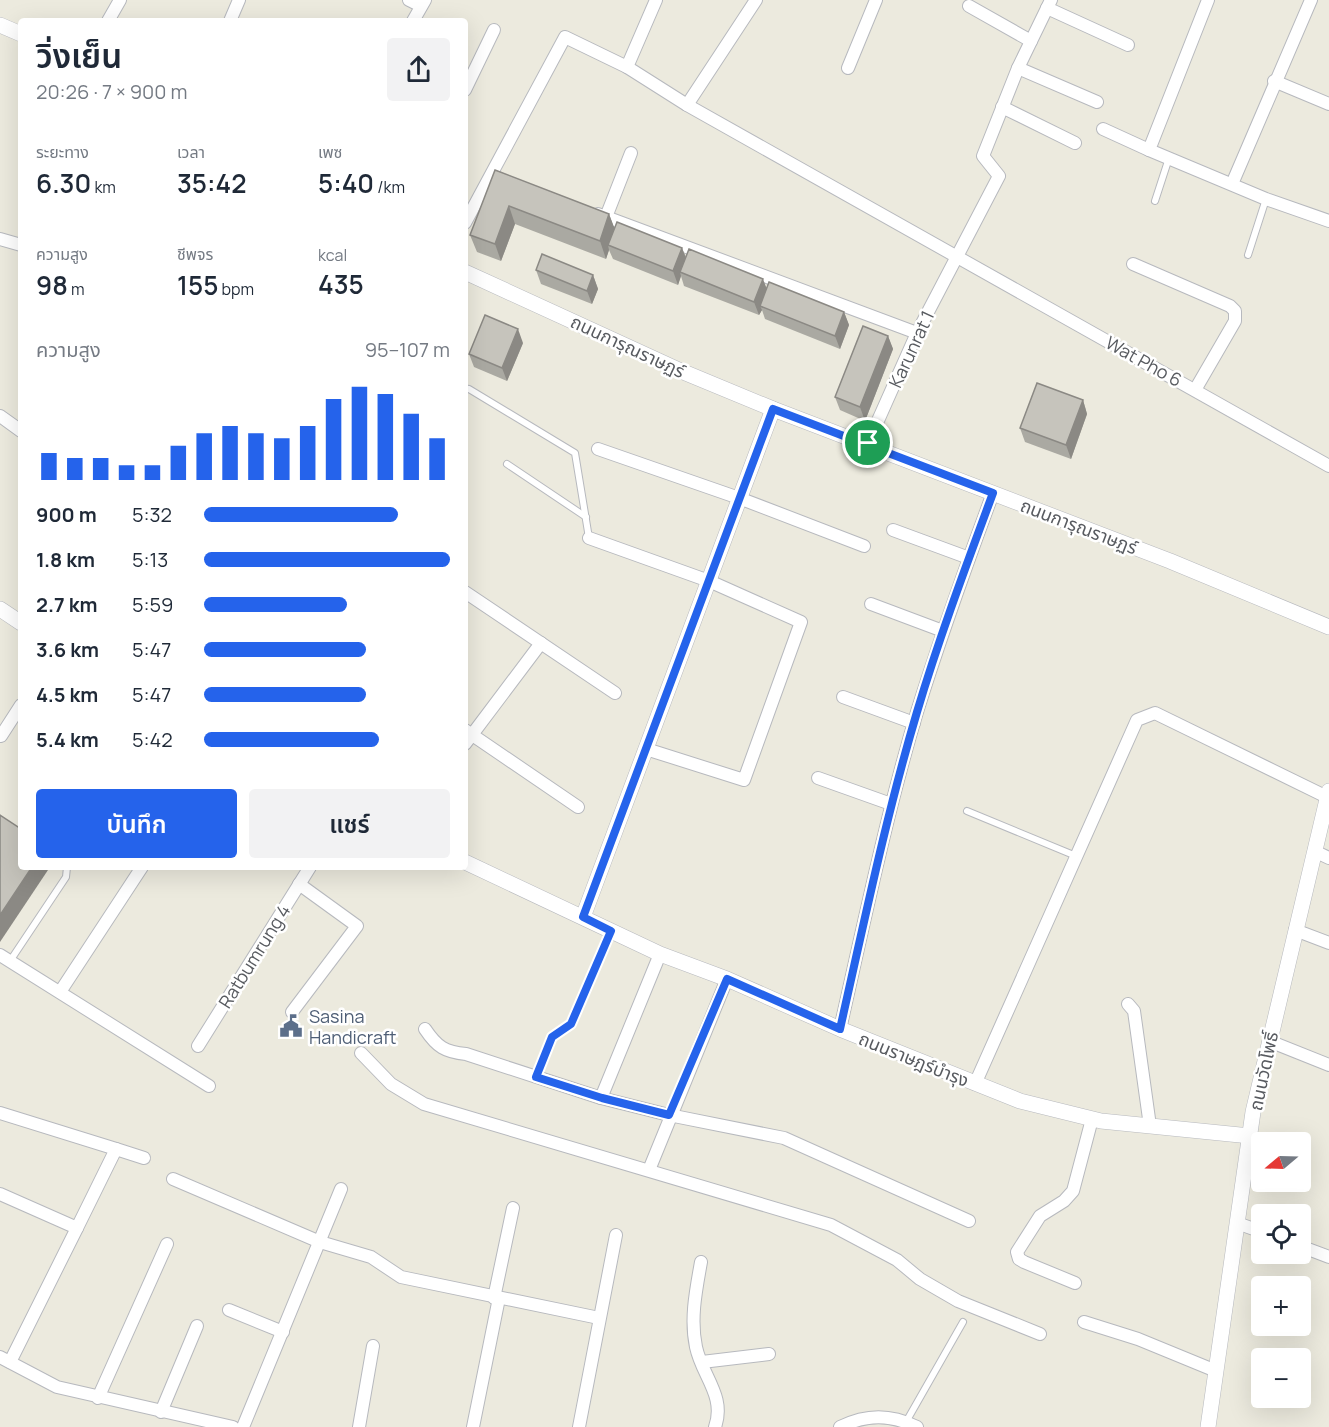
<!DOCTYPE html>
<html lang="th">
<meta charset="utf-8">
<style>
:root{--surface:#fff;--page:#f2f2f3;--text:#1f2937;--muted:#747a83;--accent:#2563eb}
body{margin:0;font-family:Manrope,"Noto Sans Thai",sans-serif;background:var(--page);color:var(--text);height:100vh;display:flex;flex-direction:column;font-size:22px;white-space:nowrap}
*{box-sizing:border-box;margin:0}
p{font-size:20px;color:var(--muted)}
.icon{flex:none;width:33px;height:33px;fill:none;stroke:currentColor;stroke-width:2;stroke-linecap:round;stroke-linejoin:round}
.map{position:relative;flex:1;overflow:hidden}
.panel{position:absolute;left:18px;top:18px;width:450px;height:852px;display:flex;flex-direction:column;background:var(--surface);border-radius:6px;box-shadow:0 6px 24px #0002}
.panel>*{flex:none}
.needle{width:39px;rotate:251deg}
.controls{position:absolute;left:1251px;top:1132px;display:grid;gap:12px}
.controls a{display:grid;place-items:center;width:60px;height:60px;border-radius:6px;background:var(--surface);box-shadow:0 6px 24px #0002;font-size:30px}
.pin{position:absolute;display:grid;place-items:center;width:51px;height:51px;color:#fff;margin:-26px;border:3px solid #fff;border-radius:50%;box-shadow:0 2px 6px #0007}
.round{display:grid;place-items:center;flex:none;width:63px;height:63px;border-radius:6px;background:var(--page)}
.overview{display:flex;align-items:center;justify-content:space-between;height:102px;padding:0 18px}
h1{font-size:33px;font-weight:600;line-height:45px}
.figures{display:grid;grid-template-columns:repeat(3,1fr);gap:9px;height:102px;padding:6px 18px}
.figures div{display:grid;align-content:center}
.figures b{font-size:26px;font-weight:600}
.figures small{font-size:16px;font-weight:400}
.figures p{font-size:16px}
.chart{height:168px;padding:12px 18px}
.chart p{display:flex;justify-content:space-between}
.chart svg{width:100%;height:108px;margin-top:6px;stroke:var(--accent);stroke-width:6}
.action{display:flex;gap:12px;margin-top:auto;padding:12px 18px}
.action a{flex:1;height:69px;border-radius:6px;background:var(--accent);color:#fff;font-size:24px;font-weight:600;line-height:69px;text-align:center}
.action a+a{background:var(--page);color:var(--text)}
ul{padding:0 18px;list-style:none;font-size:20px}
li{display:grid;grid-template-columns:96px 72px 1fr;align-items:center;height:45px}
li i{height:15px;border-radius:8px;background:var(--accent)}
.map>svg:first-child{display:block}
</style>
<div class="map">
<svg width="1329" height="1427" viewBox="0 0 1329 1427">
<rect width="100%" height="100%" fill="#eceade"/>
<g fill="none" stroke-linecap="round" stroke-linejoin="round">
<g stroke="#b7b9be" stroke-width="8">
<g id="service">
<polyline points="1155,201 1169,158"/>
<polyline points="1248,255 1266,199"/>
<polyline points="469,389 575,453 589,538"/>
<polyline points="507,464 586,517"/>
<polyline points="967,811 1076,856"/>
<polyline points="10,961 66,877 67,867"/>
<polyline points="536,1076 552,1037 571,1024 611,931"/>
<polyline points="906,1422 963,1322"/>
</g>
</g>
<g stroke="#b7b9be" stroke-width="14">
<g id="minor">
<polyline points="409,0 421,6"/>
<polyline points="1208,0 1149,150 1266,199 1329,221"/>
<polyline points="969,6 1031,41"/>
<polyline points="1047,8 1128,45"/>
<polyline points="108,21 120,0"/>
<polyline points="230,21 239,0"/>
<polyline points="413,21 425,0"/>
<polyline points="627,67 656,0"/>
<polyline points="848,68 876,0"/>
<polyline points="1018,68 1097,102"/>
<polyline points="1274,81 1329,104"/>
<polyline points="465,90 494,30"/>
<polyline points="687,105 756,0"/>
<polyline points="1002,107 1075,143"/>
<polyline points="1103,129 1149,150"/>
<polyline points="1232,184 1311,0"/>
<polyline points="598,214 917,333"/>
<polyline points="606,217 631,153"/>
<polyline points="465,223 565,37 627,67 687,105 1329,466"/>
<polyline points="0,239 21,245"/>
<polyline points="1133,264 1230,306 1235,311 1235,321 1195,390"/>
<polyline points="0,416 21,431"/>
<polyline points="868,443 917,333 999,176 983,156 1018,68 1051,0"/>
<polyline points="598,449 739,498 864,546"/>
<polyline points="893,530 969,558"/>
<polyline points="589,538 709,581 801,622 744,780 646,749"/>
<polyline points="465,592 615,693"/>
<polyline points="871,604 943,631"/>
<polyline points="843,697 914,723"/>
<polyline points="465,730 578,807"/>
<polyline points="1,736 21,705"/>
<polyline points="465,744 541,643"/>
<polyline points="818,778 891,804"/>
<polyline points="1314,851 1329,858"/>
<polyline points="1295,930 1329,943"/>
<polyline points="0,955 209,1086"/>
<polyline points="60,992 142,867"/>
<polyline points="1128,1004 1134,1011 1150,1126"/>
<polyline points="292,1012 357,926 299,884"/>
<path d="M425 1029C437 1047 445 1052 466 1054L601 1098 669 1115 784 1138 969 1221"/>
<path d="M840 1029C864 923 886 816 917 712 940 638 966 566 993 493"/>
<polyline points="1269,1041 1329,1065"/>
<polyline points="198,1046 310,867"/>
<polyline points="361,1053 391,1084 424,1104 831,1225 897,1260 920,1279 958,1301 1040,1334"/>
<polyline points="975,1084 1137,720 1155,713 1327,797"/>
<polyline points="601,1098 660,954"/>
<polyline points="0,1113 116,1149 77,1228"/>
<polyline points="116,1149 144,1158"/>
<polyline points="649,1170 727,979"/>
<polyline points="173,1179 320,1242 371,1257 401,1277 599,1318"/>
<polyline points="0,1194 77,1228 10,1362"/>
<polyline points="1237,1223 1262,1232"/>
<polyline points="1300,1246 1329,1257"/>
<path d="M701 1262C696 1290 690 1319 696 1347 702 1376 726 1396 715 1427"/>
<polyline points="1075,1283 1024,1262 1019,1259 1017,1252 1040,1216 1064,1201 1073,1191 1092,1119"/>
<polyline points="494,1298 513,1208"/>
<polyline points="229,1310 283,1332"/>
<polyline points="1084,1322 1138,1339 1216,1371"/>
<polyline points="0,1357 57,1387 233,1427"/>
<polyline points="702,1362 769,1354"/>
<polyline points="98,1398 167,1244"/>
<polyline points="161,1412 197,1326"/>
<polyline points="243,1427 341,1189"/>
<polyline points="359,1427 373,1346"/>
<polyline points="473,1427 499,1298"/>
<polyline points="579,1427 616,1235"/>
<path d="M840 1427C867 1414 890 1414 917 1427"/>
</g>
</g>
<g stroke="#b7b9be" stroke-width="16">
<g id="tertiary">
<polyline points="0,25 21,34"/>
<polyline points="465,272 681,371 773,409 1170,561 1329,627"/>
<polyline points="0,609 21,623"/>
<polyline points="465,862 660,954 727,979 840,1029 1020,1101 1101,1121 1250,1136"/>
<polyline points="583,917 773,409"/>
<polyline points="1208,1427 1253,1112 1329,791"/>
</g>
</g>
<use href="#service" stroke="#fff" stroke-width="6"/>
<use href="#minor" stroke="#fff" stroke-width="12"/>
<use href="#tertiary" stroke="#fff" stroke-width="15"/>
</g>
<g fill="#aaa9a2">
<polygon points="495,170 609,214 614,228 682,248 686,257 767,288 844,312 849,325 840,349 765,319 762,310 759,315 684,286 681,276 678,285 613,259 609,250 606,259 515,224 501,261 477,252 470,235"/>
<polygon points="536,270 593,275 598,289 592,304 541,284"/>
<polygon points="888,336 893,349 865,421 840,410 835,397"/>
<polygon points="523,343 507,381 474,367 469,354"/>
<polygon points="1083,400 1087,414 1071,459 1025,442 1020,428"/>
</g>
<g fill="#8b8984">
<polygon points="509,206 515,224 501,261 495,244"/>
<polygon points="609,214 616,232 608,245 609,250 606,259 600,241"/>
<polygon points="682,248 687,261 680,272 681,276 678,285 673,271"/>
<polygon points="593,275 598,289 592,304 587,291"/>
<polygon points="763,279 768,292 760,306 762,310 759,315 754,302"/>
<polygon points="844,312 849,325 840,349 835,336"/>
<polygon points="518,329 523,343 507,381 502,368"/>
<polygon points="888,336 893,349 865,421 860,407"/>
<polygon points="1083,400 1087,414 1071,459 1066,445"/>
<polygon points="32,867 50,867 0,942 0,915"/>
</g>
<g fill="#c6c4bc" stroke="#8b8984" stroke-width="1.5">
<polygon points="495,170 609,214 600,241 509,206 495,244 470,235"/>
<polygon points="617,222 682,248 673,271 608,245"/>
<polygon points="689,249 763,279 754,302 680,272"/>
<polygon points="542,254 593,275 587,291 536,270"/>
<polygon points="769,282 844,312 835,336 760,306"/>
<polygon points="485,315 518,329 502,368 469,354"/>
<polygon points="863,326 888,336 860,407 835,397"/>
<polygon points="1037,383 1083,400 1066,445 1020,428"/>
<polygon points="0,815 21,829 21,867 32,867 0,915"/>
</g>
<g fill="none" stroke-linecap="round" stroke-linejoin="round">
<g stroke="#fff" stroke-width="12">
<path id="route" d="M773 409 993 493C966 566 939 638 917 712 886 816 864 923 840 1029L727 979 669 1115 602 1098 536 1077 552 1037 571 1024 611 931 583 917Z"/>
</g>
<use href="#route" stroke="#2563eb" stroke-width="8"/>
</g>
<defs>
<g id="civic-bare" transform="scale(1.8)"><path d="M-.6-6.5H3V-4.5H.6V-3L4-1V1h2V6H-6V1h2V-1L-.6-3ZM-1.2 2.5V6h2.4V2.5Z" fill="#5c6f8a" stroke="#fff" stroke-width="2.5" paint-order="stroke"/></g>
</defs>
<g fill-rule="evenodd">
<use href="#civic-bare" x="291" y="1026"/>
</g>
<g text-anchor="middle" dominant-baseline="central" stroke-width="5" stroke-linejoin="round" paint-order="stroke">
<g font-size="18" fill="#585b60" stroke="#fff">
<text transform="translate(628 346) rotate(25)">ถนนการุณราษฏร์</text>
<text transform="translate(911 349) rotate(-65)">Karunrat 1</text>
<text transform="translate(1144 361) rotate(29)">Wat Pho 6</text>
<text transform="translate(1079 526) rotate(21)">ถนนการุณราษฏร์</text>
<text transform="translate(254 956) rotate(-58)">Ratbumrung 4</text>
<text transform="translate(914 1059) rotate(22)">ถนนราษฎร์บำรุง</text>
<text transform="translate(1263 1071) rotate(-78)">ถนนวัดโพธิ์</text>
</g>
<g font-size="18" fill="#4e5e75" stroke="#fff" text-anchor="start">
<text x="309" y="1016">Sasina<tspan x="309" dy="21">Handicraft</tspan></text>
</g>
</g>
</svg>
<div class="controls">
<a><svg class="needle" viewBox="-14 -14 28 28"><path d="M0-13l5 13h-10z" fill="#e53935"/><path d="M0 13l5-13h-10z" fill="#747a83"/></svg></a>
<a><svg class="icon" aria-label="locate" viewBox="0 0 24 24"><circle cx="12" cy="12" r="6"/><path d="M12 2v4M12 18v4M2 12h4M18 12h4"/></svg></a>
<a>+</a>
<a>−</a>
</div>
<div class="pin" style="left:868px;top:443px;background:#1e9e55"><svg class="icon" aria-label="arrive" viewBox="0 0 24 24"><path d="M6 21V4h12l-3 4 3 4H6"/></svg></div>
<section class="panel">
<div class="overview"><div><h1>วิ่งเย็น</h1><p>20:26 · 7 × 900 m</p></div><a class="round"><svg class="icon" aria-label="share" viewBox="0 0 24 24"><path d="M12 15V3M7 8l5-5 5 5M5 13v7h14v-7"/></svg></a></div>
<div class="figures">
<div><p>ระยะทาง</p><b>6.30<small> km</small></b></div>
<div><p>เวลา</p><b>35:42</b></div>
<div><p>เพซ</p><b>5:40<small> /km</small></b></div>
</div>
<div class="figures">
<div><p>ความสูง</p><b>98<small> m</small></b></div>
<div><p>ชีพจร</p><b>155<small> bpm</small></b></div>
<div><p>kcal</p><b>435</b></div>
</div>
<div class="chart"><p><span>ความสูง</span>95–107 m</p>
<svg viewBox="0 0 160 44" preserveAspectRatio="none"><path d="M5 44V33M15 44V35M25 44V35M35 44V38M45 44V38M55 44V30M65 44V25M75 44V22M85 44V25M95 44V27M105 44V22M115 44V11M125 44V6M135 44V9M145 44V17M155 44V27"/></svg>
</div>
<ul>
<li><b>900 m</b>5:32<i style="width:79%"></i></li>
<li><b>1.8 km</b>5:13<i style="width:100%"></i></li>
<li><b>2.7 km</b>5:59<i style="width:58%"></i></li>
<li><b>3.6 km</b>5:47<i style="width:66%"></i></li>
<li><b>4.5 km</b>5:47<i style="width:66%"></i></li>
<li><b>5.4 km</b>5:42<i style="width:71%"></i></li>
</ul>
<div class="action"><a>บันทึก</a><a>แชร์</a></div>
</section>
</div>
